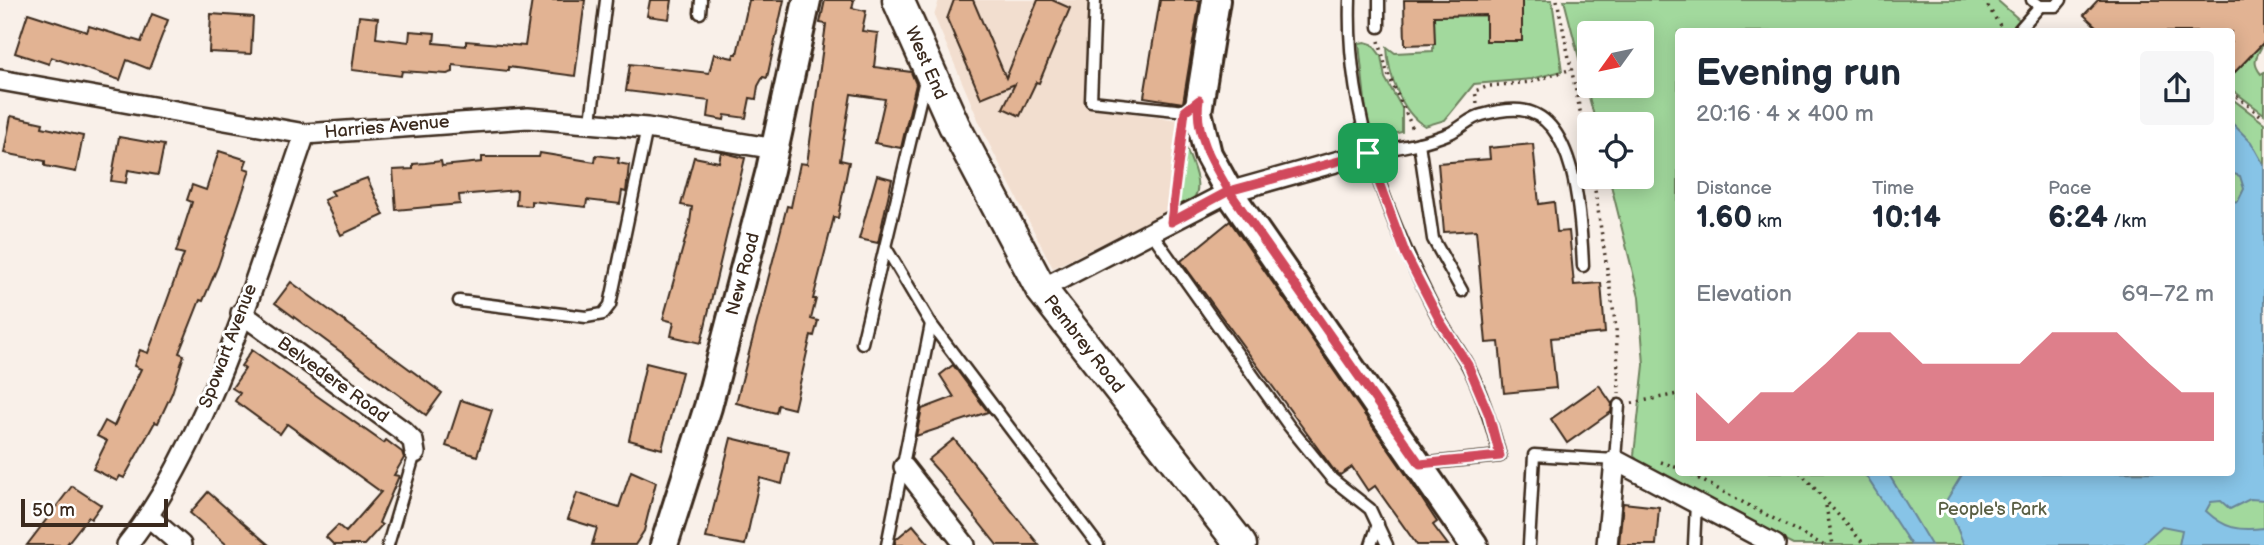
<!DOCTYPE html>
<meta charset="utf-8">
<style>
:root{--surface:#fff;--page:#f6f6f7;--text:#1f2937;--muted:#747a83;--accent:#d1495b}
body{margin:0;font-family:"Balsamiq Sans",sans-serif;background:var(--page);color:var(--text);height:100vh;display:flex;flex-direction:column;font-size:26px;white-space:nowrap}
*{box-sizing:border-box;margin:0}
p{font-size:23px;color:var(--muted)}
.icon{flex:none;width:38px;height:38px;fill:none;stroke:currentColor;stroke-width:2;stroke-linecap:round;stroke-linejoin:round}
.map{position:relative;flex:1;overflow:hidden}
.sheet{position:absolute;left:1675px;top:28px;width:560px;height:448px;display:flex;flex-direction:column;background:var(--surface);border-radius:7px;box-shadow:0 4px 18px #0003}
.sheet>*{flex:none}
.needle{width:46px;rotate:237deg}
.fabs{position:absolute;left:1577px;top:21px;display:grid;gap:14px}
.fabs a{display:grid;place-items:center;width:77px;height:77px;border-radius:7px;background:var(--surface);box-shadow:0 4px 18px #0003;font-size:35px}
.scale{position:absolute;left:21px;bottom:18px;width:147px;box-sizing:border-box;padding-left:7px;border:4px solid #3b2a1e;border-top:0;font-size:19px;line-height:24px;white-space:nowrap;color:#3b2a1e;-webkit-text-stroke:5px #fff;paint-order:stroke}
.pin{position:absolute;display:grid;place-items:center;width:60px;height:60px;color:#fff;margin:-30px;border-radius:14px;box-shadow:0 4px 10px #0006}
.round{display:grid;place-items:center;flex:none;width:74px;height:74px;border-radius:7px;background:var(--page)}
.headline{display:flex;align-items:center;justify-content:space-between;height:119px;padding:0 21px}
h1{font-size:38px;font-weight:600;line-height:52px}
.figures{display:grid;grid-template-columns:repeat(3,1fr);gap:10px;height:119px;padding:7px 21px}
.figures div{display:grid;align-content:center}
.figures b{font-size:30px;font-weight:600}
.figures small{font-size:19px;font-weight:400}
.figures p{font-size:19px}
.chart{height:196px;padding:14px 21px}
.chart p{display:flex;justify-content:space-between}
.chart svg{width:100%;height:126px;margin-top:7px;fill:var(--accent);opacity:.7}
.map>svg:first-child{display:block}
</style>
<div class="map">
<svg width="2264" height="545" viewBox="0 0 2264 545">
<rect width="100%" height="100%" fill="#f9f0e9"/>
<filter id="ink" filterUnits="userSpaceOnUse"><feTurbulence type="fractalNoise" baseFrequency=".0143" numOctaves="2"/><feDisplacementMap in="SourceGraphic" scale="14" xChannelSelector="R" yChannelSelector="G"/><feConvolveMatrix kernelMatrix="1 2 1 2 8 2 1 2 1" color-interpolation-filters="sRGB"/></filter>
<g filter="url(#ink)">
<polygon fill="#f2decf" points="939,0 1090,0 1084,106 1178,120 1166,212 1053,268 986,138 934,16"/>
<g fill="#a2d99d" stroke="#6e825e" stroke-width="2" fill-rule="evenodd">
<path d="M1522 0H1552L1562 71 1532 79 1474 84 1445 120 1425 126C1401 113 1388 73 1387 47L1395 53 1433 51 1434 16 1486 15V41L1522 40Z"/>
<path d="M1564 0H1997L2032 31 1678 32V472H2231V98L2264 123V545H1793L1642 469 1634 455 1644 365 1639 297 1609 177H1642V124H1596ZM1589 33H1642V86H1589Z"/>
<polygon points="1365,42 1372,44 1381,56 1385,78 1402,108 1402,132 1388,135 1374,128 1368,129 1359,43"/>
<path d="M2264 42C2258 55 2250 61 2261 74L2264 72V114L2231 89V76Z"/>
<path d="M1182 138C1189 158 1215 202 1178 205L1174 202Z"/>
</g>
<g fill="#87c4e7" stroke="#698697" stroke-width="2">
<path d="M2231 122 2251 142 2264 165V500L2250 499 2230 509 2221 501 2211 502 2206 511C2225 529 2239 531 2264 528V545H2179L2182 530 2162 526 2141 545H1964L1946 501 1963 473 2231 472V202L2238 201 2244 189 2240 176 2231 173Z"/>
<polygon points="1864,473 1888,473 1931,545 1911,545"/>
</g>
<g fill="#e2b393" stroke="#3b2a1e" stroke-width="2">
<polygon points="532,0 585,0 575,76 508,67 508,71 453,65 453,72 447,74 402,71 401,76 352,70 359,16 378,18 376,38 409,42 410,31 435,33 434,43 466,46 466,41 525,46"/>
<polygon points="650,0 672,0 669,19 647,16"/>
<polygon points="749,0 784,0 767,78 763,77 758,86 756,99 750,98 746,118 725,115 724,120 708,117 710,101 626,91 630,64 709,73 714,54 733,58 734,54 737,54"/>
<polygon points="825,0 854,0 852,8 866,11 862,31 878,33 874,67 911,72 916,84 901,148 875,143 885,99 851,94 840,160 849,162 838,218 834,217 813,299 816,299 811,319 818,321 814,336 811,335 794,409 778,405 776,413 736,403 787,206 791,207 800,163 807,164 826,24 820,23"/>
<polygon points="954,0 973,0 1006,78 1038,0 1052,0 1070,8 1039,83 1036,82 1020,116 1003,108 1015,84 981,98 947,19"/>
<polygon points="1160,0 1200,0 1183,103 1144,97"/>
<polygon points="1404,0 1522,0 1522,41 1486,41 1486,15 1434,16 1435,44 1405,45"/>
<polygon points="2098,0 2264,0 2264,42 2231,76 2231,32 2102,32 2084,15"/>
<polygon points="28,13 87,32 89,26 141,42 152,14 168,20 149,69 127,60 120,80 51,57 49,64 15,53"/>
<polygon points="211,14 253,17 251,54 209,52"/>
<polygon points="11,116 43,123 42,127 83,136 76,172 45,166 45,161 4,153"/>
<polygon points="119,137 164,145 158,175 128,170 126,183 111,181"/>
<polygon points="1533,144 1539,204 1554,202 1557,232 1569,231 1574,285 1601,283 1605,333 1551,338 1556,388 1504,393 1499,342 1486,343 1476,230 1444,232 1438,163 1490,159 1489,148"/>
<polygon points="219,151 247,160 244,168 250,170 218,266 203,301 200,300 179,353 184,355 172,393 158,423 155,422 124,478 120,476 117,481 93,469 107,441 97,436 105,421 114,426 141,369 134,366 140,350 148,353 184,254 176,252 192,202 187,200 192,185 206,190"/>
<polygon points="721,152 745,158 701,343 671,336 674,322 663,319 690,222 692,207 681,205 694,157 719,162"/>
<polygon points="540,153 595,162 596,155 619,158 618,163 629,165 626,192 622,191 620,204 587,200 586,207 531,201 531,206 516,205 517,190 459,195 460,204 396,210 393,170 413,169 413,164 425,163 441,161 442,166 482,162 482,157 539,157"/>
<polygon points="877,175 892,179 878,243 859,239"/>
<polygon points="367,178 384,215 341,235 324,200 334,195 331,191"/>
<polygon points="1230,221 1405,473 1437,522 1433,525 1448,545 1417,545 1375,486 1368,491 1352,467 1340,475 1333,469 1181,261"/>
<polygon points="291,282 442,393 426,415 275,303"/>
<polygon points="252,350 384,443 386,440 402,452 404,458 394,475 399,476 379,523 382,525 364,545 334,545 326,537 338,525 346,532 381,492 287,424 280,434 235,401 240,393 232,388 245,369 241,366"/>
<polygon points="646,363 682,372 662,449 629,440"/>
<polygon points="953,365 988,412 916,436 922,409 954,397 940,375"/>
<polygon points="1599,385 1612,404 1611,412 1567,443 1551,419"/>
<polygon points="461,400 492,410 477,456 446,446"/>
<polygon points="731,438 789,452 782,484 760,478 745,545 706,538"/>
<polygon points="954,439 988,481 1039,545 997,545 939,472 928,460"/>
<polygon points="631,471 656,482 644,531 635,545 592,545 597,528 568,519 577,493 619,507"/>
<polygon points="72,486 101,505 91,519 88,517 66,545 27,545"/>
<polygon points="208,492 242,522 269,545 227,545 190,513"/>
<polygon points="1623,503 1659,507 1656,545 1619,545"/>
<polygon points="913,525 930,545 895,545 896,539"/>
</g>
<g fill="none" stroke-linecap="round" stroke-linejoin="round">
<g stroke="#3b2a1e" stroke-width="15">
<g id="lane">
<polyline points="1095,0 1091,101 1195,112"/>
<path d="M1350 0C1346 112 1385 212 1435 311 1444 330 1458 347 1468 366 1483 395 1492 425 1500 456L1420 464"/>
<polyline points="2032,0 2040,6 2056,6 2061,0"/>
<polyline points="700,13 701,0"/>
<polyline points="1379,27 1379,0"/>
<polyline points="2019,30 2040,6"/>
<polyline points="591,121 606,0"/>
<polyline points="1419,143 1433,239 1462,291"/>
<path d="M1368 153C1395 148 1424 144 1450 133 1461 128 1471 117 1482 115 1493 112 1509 109 1520 110 1578 115 1581 224 1583 266"/>
<polyline points="1151,232 1289,426 1332,479 1370,509 1387,545"/>
<polyline points="886,248 931,324 1098,545"/>
<polyline points="459,301 586,317 603,314 610,305 647,128"/>
<polyline points="862,343 925,80"/>
<polyline points="388,545 415,453"/>
<polyline points="887,545 931,324"/>
<polyline points="1371,545 1378,524"/>
<polyline points="1529,545 1534,455 1615,460 1619,405"/>
<polyline points="1694,545 1696,503"/>
</g>
</g>
<g stroke="#3b2a1e" stroke-width="24">
<g id="street">
<polyline points="0,80 305,134 528,118 647,128 776,149"/>
<polyline points="1041,289 1229,192 1368,153"/>
<polyline points="241,313 403,431 413,441 415,453"/>
<polyline points="904,467 965,545"/>
<polyline points="149,517 181,545"/>
<path d="M127 545C212 437 259 264 305 134"/>
<polyline points="1607,545 1615,460 1775,545"/>
</g>
</g>
<g stroke="#3b2a1e" stroke-width="32">
<g id="secondary">
<polyline points="1216,0 1198,112 1208,154 1229,192 1474,545"/>
<polyline points="664,545 708,407 770,170 807,0"/>
</g>
</g>
<g stroke="#3b2a1e" stroke-width="35">
<polyline id="primary" points="898,0 954,125 1041,289 1241,545"/>
</g>
<g stroke="#3b2a1e" stroke-width="3.5" stroke-dasharray="2 5" stroke-linecap="butt">
<polyline points="1557,0 1589,154"/>
<polyline points="1984,0 2004,32"/>
<polyline points="1379,41 1387,72 1414,131"/>
<polyline points="2231,92 2264,118"/>
<polyline points="1477,103 1475,91 1489,86 1531,82 1572,69"/>
<polyline points="1593,177 1616,328 1619,393"/>
<polyline points="1175,198 1181,147"/>
<polyline points="1632,403 1678,394"/>
<polyline points="1661,462 1678,468"/>
<polyline points="1686,472 1823,545"/>
<polyline points="1800,472 1865,545"/>
<polyline points="1826,506 1833,545"/>
</g>
<use href="#lane" stroke="#fff" stroke-width="10"/>
<use href="#street" stroke="#fff" stroke-width="19"/>
<use href="#secondary" stroke="#fff" stroke-width="26"/>
<use href="#primary" stroke="#fff" stroke-width="30"/>
</g>
</g>
<g fill="none" stroke-linecap="round" stroke-linejoin="round" filter="url(#ink)">
<g stroke="#fff" stroke-width="14">
<path id="route" d="M1368 153 1229 191C1213 164 1194 133 1199 100L1185 111 1171 222 1229 191 1420 464 1500 456 1489 415 1468 365 1440 321 1406 255 1368 153"/>
</g>
<use href="#route" stroke="#d1495b" stroke-width="9"/>
</g>
<g text-anchor="middle" dominant-baseline="central" stroke-width="6" stroke-linejoin="round" paint-order="stroke">
<g font-size="18" fill="#3b2a1e" stroke="#fff">
<text transform="translate(926 63) rotate(66)">West End</text>
<text transform="translate(387 127) rotate(-5)">Harries Avenue</text>
<text transform="translate(743 274) rotate(-75)">New Road</text>
<text transform="translate(1084 344) rotate(52)">Pembrey Road</text>
<text transform="translate(228 346) rotate(-69)">Spowart Avenue</text>
<text transform="translate(333 380) rotate(36)">Belvedere Road</text>
</g>
<g font-size="18" fill="#5a5f44" stroke="#fff">
<text x="1992" y="509">People's Park</text>
</g>
</g>
</svg>
<div class="fabs">
<a><svg class="needle" viewBox="-14 -14 28 28"><path d="M0-13l5 13h-10z" fill="#e53935"/><path d="M0 13l5-13h-10z" fill="#747a83"/></svg></a>
<a><svg class="icon" aria-label="locate" viewBox="0 0 24 24"><circle cx="12" cy="12" r="6"/><path d="M12 2v4M12 18v4M2 12h4M18 12h4"/></svg></a>
</div>
<div class="scale">50 m</div>
<div class="pin" style="left:1368px;top:153px;background:#1e9e55"><svg class="icon" aria-label="arrive" viewBox="0 0 24 24"><path d="M6 21V4h12l-3 4 3 4H6"/></svg></div>
<section class="sheet">
<div class="headline"><div><h1>Evening run</h1><p>20:16 · 4 × 400 m</p></div><a class="round"><svg class="icon" aria-label="share" viewBox="0 0 24 24"><path d="M12 15V3M7 8l5-5 5 5M5 13v7h14v-7"/></svg></a></div>
<div class="figures">
<div><p>Distance</p><b>1.60<small> km</small></b></div>
<div><p>Time</p><b>10:14</b></div>
<div><p>Pace</p><b>6:24<small> /km</small></b></div>
</div>
<div class="chart"><p><span>Elevation</span>69–72 m</p>
<svg viewBox="0 0 160 44" preserveAspectRatio="none"><path d="M0 44V27L10 38L20 27L30 27L40 17L50 6L60 6L70 17L80 17L90 17L100 17L110 6L120 6L130 6L140 17L150 27L160 27V44z"/></svg>
</div>
</section>
</div>
